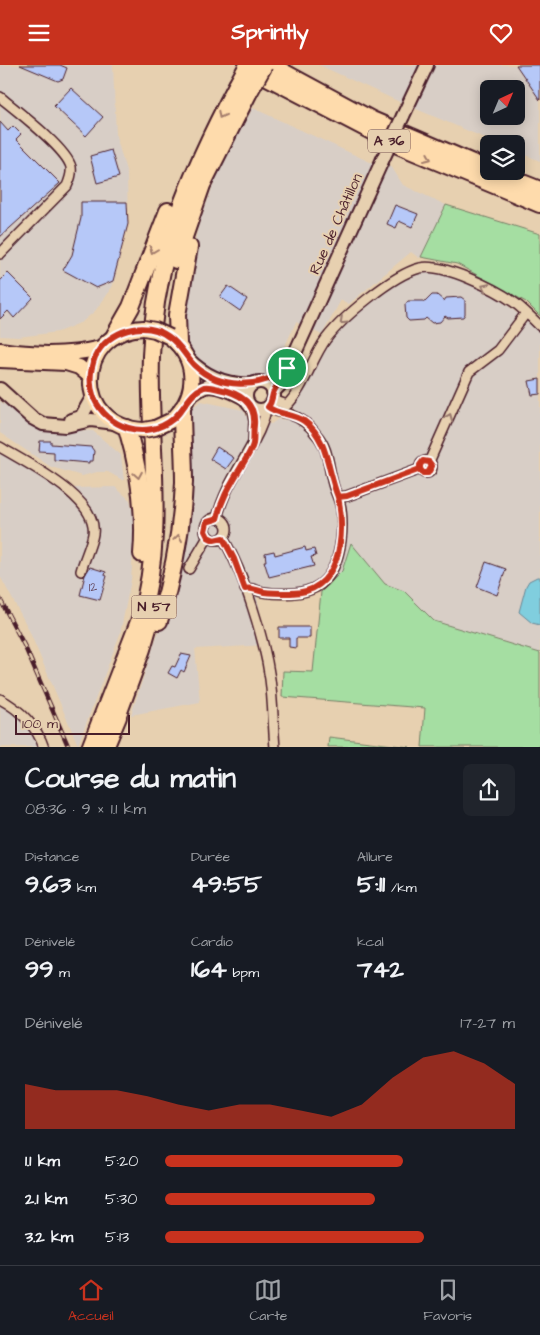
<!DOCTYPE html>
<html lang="fr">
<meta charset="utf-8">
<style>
:root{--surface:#171b24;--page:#20242c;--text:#f1f3f6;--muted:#9ea1a6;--line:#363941;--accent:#c8321e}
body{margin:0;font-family:"Architects Daughter",sans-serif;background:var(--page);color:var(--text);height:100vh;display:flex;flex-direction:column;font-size:19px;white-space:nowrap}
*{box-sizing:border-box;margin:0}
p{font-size:16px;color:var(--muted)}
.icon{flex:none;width:28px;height:28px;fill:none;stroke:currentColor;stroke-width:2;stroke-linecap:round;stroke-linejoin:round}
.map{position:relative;height:682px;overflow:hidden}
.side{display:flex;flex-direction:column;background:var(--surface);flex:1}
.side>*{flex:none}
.needle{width:32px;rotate:44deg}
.fabs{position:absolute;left:480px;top:15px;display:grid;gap:10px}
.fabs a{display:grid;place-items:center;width:45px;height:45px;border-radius:8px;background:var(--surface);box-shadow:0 2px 12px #0003;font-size:25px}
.scale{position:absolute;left:15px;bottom:12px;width:115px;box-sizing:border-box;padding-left:5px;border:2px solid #4a1f2b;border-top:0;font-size:14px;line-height:18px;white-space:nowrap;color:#4a1f2b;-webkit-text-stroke:4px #e7d0b0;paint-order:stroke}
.pin{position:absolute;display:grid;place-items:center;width:42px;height:42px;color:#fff;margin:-21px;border:2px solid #fff;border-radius:50%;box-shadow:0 1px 5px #0007}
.round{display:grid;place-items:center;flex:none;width:52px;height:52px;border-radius:8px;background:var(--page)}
.head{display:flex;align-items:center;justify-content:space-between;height:85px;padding:0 25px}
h1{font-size:28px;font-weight:700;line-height:38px}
.stats{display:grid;grid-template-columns:repeat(3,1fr);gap:8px;height:85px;padding:5px 25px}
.stats div{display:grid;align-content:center}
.stats b{font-size:25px;font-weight:700}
.stats small{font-size:14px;font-weight:400}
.stats p{font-size:14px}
.chart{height:140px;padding:10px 25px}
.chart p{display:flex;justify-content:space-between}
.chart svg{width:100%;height:90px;margin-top:5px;fill:var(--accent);opacity:.7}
ul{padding:0 25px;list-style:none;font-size:16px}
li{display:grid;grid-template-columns:80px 60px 1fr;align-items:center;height:38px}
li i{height:12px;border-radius:6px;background:var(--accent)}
header{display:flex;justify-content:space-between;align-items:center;height:65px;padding:0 25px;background:var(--accent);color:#fff;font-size:22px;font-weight:700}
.menu{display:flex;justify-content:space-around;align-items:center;height:70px;border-top:1px solid var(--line);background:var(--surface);font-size:14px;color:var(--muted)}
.menu a{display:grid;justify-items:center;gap:2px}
.menu .current{color:var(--accent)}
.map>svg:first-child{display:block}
</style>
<header><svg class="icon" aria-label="menu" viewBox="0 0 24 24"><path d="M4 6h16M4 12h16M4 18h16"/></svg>Sprintly<svg class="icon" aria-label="heart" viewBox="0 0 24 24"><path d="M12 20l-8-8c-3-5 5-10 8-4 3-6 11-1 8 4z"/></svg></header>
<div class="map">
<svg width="540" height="683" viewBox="0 0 540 683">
<rect width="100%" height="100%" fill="#e7d0b0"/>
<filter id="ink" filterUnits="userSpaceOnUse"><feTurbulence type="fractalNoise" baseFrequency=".02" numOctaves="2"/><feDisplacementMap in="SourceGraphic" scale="10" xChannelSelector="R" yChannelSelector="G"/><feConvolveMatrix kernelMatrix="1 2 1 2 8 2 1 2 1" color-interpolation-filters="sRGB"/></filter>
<g filter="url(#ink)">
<g fill="#d8cec6" fill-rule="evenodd">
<polygon points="0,0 113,0 116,71 127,109 128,157 114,217 107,230 95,246 82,257 58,267 18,272 0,271"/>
<path d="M319 0H540V96L516 86V79H499L402 38ZM489 24H516V51H489Z"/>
<polygon points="253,43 370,97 391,101 403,120 446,140 421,192 419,193 411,187 349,239 341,235 322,270 296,257 275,303 264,311 245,312 212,306 192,291 182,274 186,215 199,158 223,94"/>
<polygon points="426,206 458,212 501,235 540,267 540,588 434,556 404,526 343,506 321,527 257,532 267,580 195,584 200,637 131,650 167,540 187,353 191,343 201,336 243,345 249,355 271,359 278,354 287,355 324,280 356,247 393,219 413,208"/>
<polygon points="0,336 35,362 93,366 121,390 124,416 108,407 97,407 82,411 51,402 0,368"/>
<polygon points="0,378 72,423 115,422 130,435 135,457 131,515 120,569 78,680 28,563 0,511"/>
<polygon points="0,628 21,642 38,663 47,682 0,682"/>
</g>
<g fill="#a5dea2" stroke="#787e66">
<polygon points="446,140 540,169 540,251 526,237 457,199 421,192"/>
<polygon points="351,478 385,519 404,526 434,556 540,588 540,682 422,682 425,643 282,632 283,606 313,607 321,527 342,506"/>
<polygon points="329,672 410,682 328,682"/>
</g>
<polygon fill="#80cede" stroke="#6a8896" points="537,512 540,512 540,560 532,558 519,547 526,521 529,516"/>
<g fill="#b6c8f8" stroke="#4a1f2b">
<polygon points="20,0 60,0 67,3 63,14 58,16"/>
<polygon points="516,0 540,0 540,35"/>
<polygon points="71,23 103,52 86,71 54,41"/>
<polygon points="0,57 8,66 13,61 21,69 16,74 60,118 0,172"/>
<polygon points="111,85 119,112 97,118 90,91"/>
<polygon points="81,137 127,137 128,159 113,216 96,223 63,205 72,190 81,153"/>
<polygon points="395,140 418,149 412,162 399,156 396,163 387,159"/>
<polygon points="8,208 33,233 14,253 8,246 0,254 0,216"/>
<polygon points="228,221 247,234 240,246 220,232"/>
<polygon points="432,230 437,230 444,236 446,233 461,232 465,235 465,249 463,252 448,253 445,251 440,257 432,258 426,253 424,255 409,256 406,253 405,240 408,236 423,236 425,237"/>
<polygon points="540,314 540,329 532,330 529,316"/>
<polygon points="40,376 51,376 51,379 91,382 94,386 93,396 89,396 89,398 54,395 54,387 39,386"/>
<polygon points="217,382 234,393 226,404 210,394"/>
<polygon points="305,482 306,486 314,484 316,491 311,492 314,501 269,512 264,496 266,496 265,488 274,486 275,490"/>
<polygon points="486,497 506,504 497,530 477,522"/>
<polygon points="90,502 106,507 105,510 107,511 100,535 80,530 85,510"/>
<polygon points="279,562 310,562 310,573 296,573 296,583 289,582 289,573 279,573"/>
<polygon points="181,589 191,591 184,607 181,605 177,613 168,608 172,601 175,602"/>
</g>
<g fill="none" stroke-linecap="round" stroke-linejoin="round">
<g stroke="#4a1f2b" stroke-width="12">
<g id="street">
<path d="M0 32C17 46 66 83 71 102 72 109 70 114 67 121L0 189"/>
<path d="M273 335 287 340C303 325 312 293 326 274 343 252 392 210 420 203 443 198 496 224 515 238 524 245 532 253 540 261"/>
<polyline points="251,342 254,356 253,376"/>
<path d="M0 382C26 398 99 433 93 469 91 481 84 494 81 506"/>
<circle cx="426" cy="402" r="6"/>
<polyline points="429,397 469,307 498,285 526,248"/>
<polyline points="338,432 347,431 420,404"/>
<circle cx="216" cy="464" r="11"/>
<path d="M217 454C223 426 241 401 254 376 260 365 265 355 266 343"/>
<path d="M223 473C244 509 264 572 270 614 273 636 273 660 275 683"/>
<polyline points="189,504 208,472"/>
<path d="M245 524C252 522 256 526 263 527 278 529 298 530 312 524 340 513 344 470 341 444 340 435 335 427 333 419 328 402 329 383 316 369 309 359 301 353 289 349 281 347 274 347 268 342"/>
<path d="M0 634C19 644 37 661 44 683"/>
</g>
</g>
<g stroke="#4a1f2b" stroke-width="16">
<g id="secondary">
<polyline points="403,51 427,0"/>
<path d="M188 294C206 312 226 321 252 319"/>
<circle cx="260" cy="331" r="14"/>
<polyline points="0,324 32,353 43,359 66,361 91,355 115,358"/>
<polyline points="273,327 281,319 382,96"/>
<path d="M189 332C193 329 198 325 203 323 215 317 235 328 246 334"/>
<polyline points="71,355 81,352 93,331"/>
</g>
</g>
<g stroke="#4a1f2b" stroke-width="18">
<g id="primary">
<path d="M144 263C73 266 73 363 144 365"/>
<path d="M171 273C197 295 198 327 175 352"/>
<path d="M0 285C33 290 68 291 101 283"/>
<polyline points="0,295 66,298 79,302 90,311"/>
</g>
</g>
<g stroke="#4a1f2b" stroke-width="20">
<g id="highway">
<polyline points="270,0 372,55 489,105"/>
<polyline points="248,2 398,80 540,139"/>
<polyline points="492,106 540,125"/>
<polyline points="176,195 202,120 249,27"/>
<polyline points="115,270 131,242 168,146"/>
<polyline points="178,278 177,250 189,182"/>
<path d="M127 363C139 404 146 445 142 489"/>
<path d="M159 556C173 511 182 465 184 417 184 393 182 369 182 344"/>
<polyline points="113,663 142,584 155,539"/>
<path d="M90 683 140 554C167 466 148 381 151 291 154 191 191 107 237 20"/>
<polyline points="105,683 118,652"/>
</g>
</g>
<use href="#street" stroke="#e7d0b0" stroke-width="9"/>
<use href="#secondary" stroke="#e7d0b0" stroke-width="12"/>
<use href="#primary" stroke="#fedbac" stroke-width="14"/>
<use href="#highway" stroke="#fedbac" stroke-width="16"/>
<g stroke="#4a1f2b" stroke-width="4.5">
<polyline id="rail" points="0,534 25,582 69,683"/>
</g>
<use href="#rail" stroke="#e7d0b0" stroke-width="2.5" stroke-dasharray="8" stroke-linecap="butt"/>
<g stroke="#4a1f2b" stroke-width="16" stroke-linecap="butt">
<polyline id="secondary-bridge" points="382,96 403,51"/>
</g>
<g stroke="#4a1f2b" stroke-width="18" stroke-linecap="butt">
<g id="primary-bridge">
<polyline points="144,263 155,265 170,272"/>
<polyline points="144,365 155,363 170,356"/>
</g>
</g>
<g stroke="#4a1f2b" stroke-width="20" stroke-linecap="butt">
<g id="highway-bridge">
<polyline points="237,20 248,0"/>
<polyline points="249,27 264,0"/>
</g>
</g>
<use href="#secondary-bridge" stroke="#e7d0b0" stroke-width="12"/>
<use href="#primary-bridge" stroke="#fedbac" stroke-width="14"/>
<use href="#highway-bridge" stroke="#fedbac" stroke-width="16"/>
</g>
<defs><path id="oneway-chevron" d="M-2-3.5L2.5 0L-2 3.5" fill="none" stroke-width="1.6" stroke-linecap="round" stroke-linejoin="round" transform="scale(1.25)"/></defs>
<g stroke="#a47d6c">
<use href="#oneway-chevron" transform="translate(221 50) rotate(118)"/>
<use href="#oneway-chevron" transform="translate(428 93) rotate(23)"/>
<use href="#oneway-chevron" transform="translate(153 185) rotate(111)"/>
<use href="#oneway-chevron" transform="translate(138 410) rotate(80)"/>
<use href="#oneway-chevron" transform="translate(178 473) rotate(-82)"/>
</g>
<g stroke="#98786e">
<use href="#oneway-chevron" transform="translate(485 222) rotate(-154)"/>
<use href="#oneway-chevron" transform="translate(343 256) rotate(137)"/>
<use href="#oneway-chevron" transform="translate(449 352) rotate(-67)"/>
</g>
</g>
<g fill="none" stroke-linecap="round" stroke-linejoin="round" filter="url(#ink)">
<g stroke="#fff" stroke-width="10">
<path id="route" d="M287 303C260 325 219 324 194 300 185 291 180 279 169 272 145 254 108 265 95 292 90 305 89 320 94 333 107 363 146 376 173 354 185 344 189 328 204 322 209 321 215 323 219 324 239 328 256 337 254 360 253 366 254 373 253 379 251 387 245 395 241 402 231 419 221 434 217 454L207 457 205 466 208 472 214 475 223 473 234 494 245 524C252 522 257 526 264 527 272 528 282 528 291 528 341 528 346 469 338 432L347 431 420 404 423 408H428L432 401 429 397 423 396 420 400V404L418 405 347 431 338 432C327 406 329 374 304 356 293 348 278 350 268 342 273 336 271 332 274 326 278 318 283 313 287 303"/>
</g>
<use href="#route" stroke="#c8321e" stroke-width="6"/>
</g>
<g text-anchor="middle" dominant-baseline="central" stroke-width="4" stroke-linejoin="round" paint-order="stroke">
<g font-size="12" fill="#65495e">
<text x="93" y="522">12</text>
</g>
<g fill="#e7d0b0" stroke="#795453" stroke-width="1">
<rect x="368" y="64.5" width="42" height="23" rx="4"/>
<rect x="131.5" y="530.5" width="45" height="23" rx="4"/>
</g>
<g font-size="14" font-weight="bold" fill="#4a1f2b">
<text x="389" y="76">A 36</text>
<text x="154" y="542">N 57</text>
</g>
<g font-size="15" fill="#4a1f2b" stroke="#e7d0b0">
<text transform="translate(336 159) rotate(-66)">Rue de Châtillon</text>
</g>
</g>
</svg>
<div class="fabs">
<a><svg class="needle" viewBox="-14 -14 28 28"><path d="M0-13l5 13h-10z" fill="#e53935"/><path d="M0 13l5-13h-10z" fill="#9ea1a6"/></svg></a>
<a><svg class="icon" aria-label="layers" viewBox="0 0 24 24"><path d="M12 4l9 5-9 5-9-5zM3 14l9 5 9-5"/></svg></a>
</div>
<div class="scale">100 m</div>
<div class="pin" style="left:287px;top:303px;background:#1e9e55"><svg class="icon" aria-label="arrive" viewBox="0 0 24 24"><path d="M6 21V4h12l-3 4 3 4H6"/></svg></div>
</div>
<section class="side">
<div class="head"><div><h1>Course du matin</h1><p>08:36 · 9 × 1.1 km</p></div><a class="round"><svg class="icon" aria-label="share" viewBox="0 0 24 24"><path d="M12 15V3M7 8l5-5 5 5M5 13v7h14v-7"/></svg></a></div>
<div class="stats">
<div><p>Distance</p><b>9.63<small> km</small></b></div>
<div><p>Durée</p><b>49:55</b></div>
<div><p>Allure</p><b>5:11<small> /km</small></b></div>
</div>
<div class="stats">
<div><p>Dénivelé</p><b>99<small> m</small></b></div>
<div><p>Cardio</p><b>164<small> bpm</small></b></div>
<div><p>kcal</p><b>742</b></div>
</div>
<div class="chart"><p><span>Dénivelé</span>17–27 m</p>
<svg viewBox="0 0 160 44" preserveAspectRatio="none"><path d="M0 44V22L10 25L20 25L30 25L40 28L50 32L60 35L70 32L80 32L90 35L100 38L110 32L120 19L130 9L140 6L150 12L160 22V44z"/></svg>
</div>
<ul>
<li><b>1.1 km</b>5:20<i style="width:68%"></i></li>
<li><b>2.1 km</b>5:30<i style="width:60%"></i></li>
<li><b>3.2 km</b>5:13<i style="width:74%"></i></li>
</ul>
</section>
<nav class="menu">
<a class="current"><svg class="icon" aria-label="home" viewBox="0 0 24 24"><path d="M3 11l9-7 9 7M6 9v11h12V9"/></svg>Accueil</a>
<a><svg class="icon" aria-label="map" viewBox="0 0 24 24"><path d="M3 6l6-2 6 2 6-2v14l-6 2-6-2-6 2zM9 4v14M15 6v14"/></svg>Carte</a>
<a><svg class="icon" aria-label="saved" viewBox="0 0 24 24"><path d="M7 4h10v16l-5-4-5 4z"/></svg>Favoris</a>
</nav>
